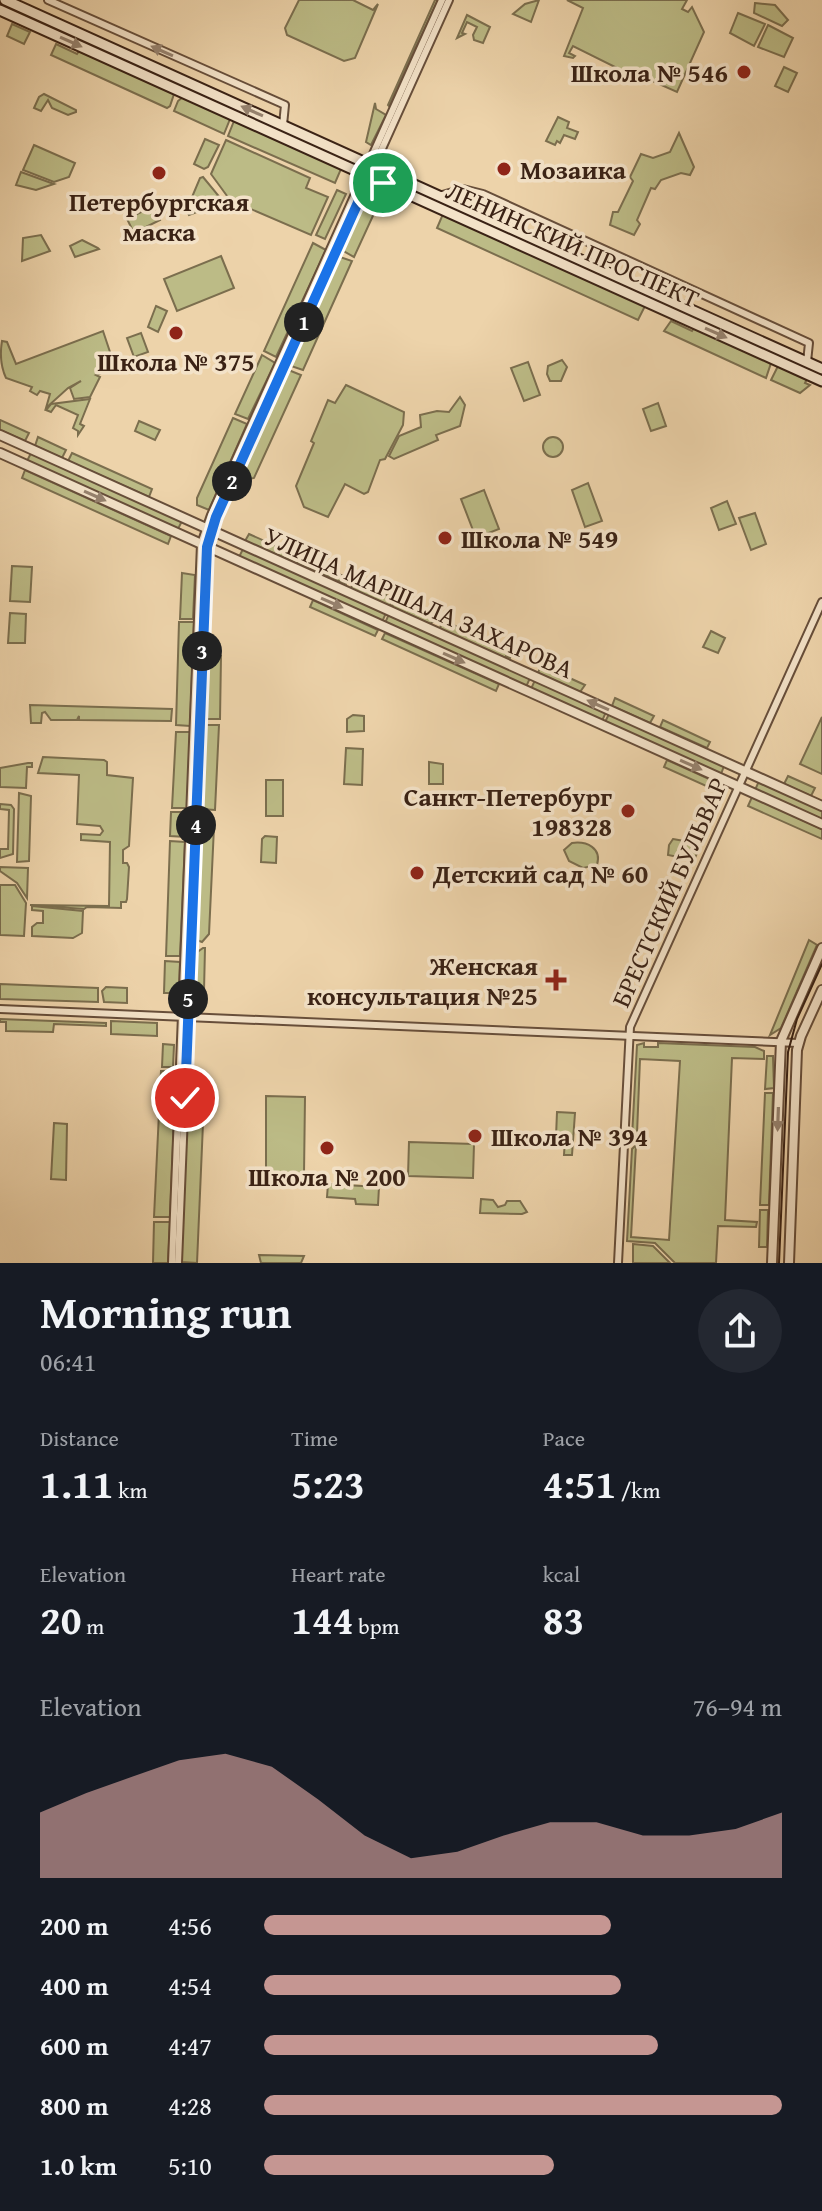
<!DOCTYPE html>
<meta charset="utf-8">
<style>
:root{--surface:#171b24;--page:#242831;--text:#f1f3f6;--muted:#9ea1a6;--accent:#c59692}
body{margin:0;font-family:"Gentium Book Plus",serif;background:var(--page);color:var(--text);height:100vh;display:flex;flex-direction:column;font-size:30px;white-space:nowrap}
*{box-sizing:border-box;margin:0}
p{font-size:26px;color:var(--muted)}
.icon{flex:none;width:44px;height:44px;fill:none;stroke:currentColor;stroke-width:2;stroke-linecap:round;stroke-linejoin:round}
.map{position:relative;height:1263px;overflow:hidden}
.side{display:flex;flex-direction:column;background:var(--surface);flex:1}
.side>*{flex:none}
.pin{position:absolute;display:grid;place-items:center;width:68px;height:68px;color:#fff;margin:-34px;border:4px solid #fff;border-radius:50%;box-shadow:0 2px 8px #0007}
.km{position:absolute;width:40px;height:40px;margin:-20px;border-radius:50%;background:#222;color:#fff;font-size:22px;line-height:40px;text-align:center}
.round{display:grid;place-items:center;flex:none;width:84px;height:84px;border-radius:42px;background:var(--page)}
.summary{display:flex;align-items:center;justify-content:space-between;height:136px;padding:0 40px}
h1{font-size:44px;font-weight:700;line-height:60px}
.stats{display:grid;grid-template-columns:repeat(3,1fr);gap:12px;height:136px;padding:8px 40px}
.stats div{display:grid;align-content:center}
.stats b{font-size:40px;font-weight:700}
.stats small{font-size:22px;font-weight:400}
.stats p{font-size:22px}
.chart{height:224px;padding:16px 40px}
.chart p{display:flex;justify-content:space-between}
.chart svg{width:100%;height:144px;margin-top:8px;fill:var(--accent);opacity:.7}
ul{padding:0 40px;list-style:none;font-size:26px}
li{display:grid;grid-template-columns:128px 96px 1fr;align-items:center;height:60px}
li i{height:20px;border-radius:10px;background:var(--accent)}
.map>svg:first-child{display:block}
</style>
<div class="map">
<svg width="822" height="1263" viewBox="0 0 822 1263">
<rect width="100%" height="100%" fill="#edd3aa"/>
<filter id="stains"><feTurbulence type="fractalNoise" baseFrequency=".0025" numOctaves="4"/><feColorMatrix values="0 0 0 0 .2 0 0 0 0 .09 0 0 0 0 .02 0 0 0 .5 -.17"/></filter>
<radialGradient id="worn" r=".72"><stop offset=".6" stop-color="#630" stop-opacity="0"/><stop offset="1" stop-color="#630" stop-opacity=".3"/></radialGradient>
<g fill="#bcbb86" stroke="#7b6e4e" stroke-width="2">
<polygon points="299,0 353,0 373,10 378,4 355,58 344,61 287,35 285,28"/>
<polygon points="435,0 438,0 389,106 388,105"/>
<polygon points="539,0 531,22 513,14 525,4"/>
<polygon points="567,0 687,0 682,9 688,12 692,7 704,32 677,92 639,75 633,76 573,46 569,53 575,56 573,58 564,56 583,8"/>
<polygon points="755,3 775,5 788,20 782,26 754,13"/>
<polygon points="738,13 765,24 754,46 730,33"/>
<polygon points="467,15 490,27 483,43 474,40 473,35 477,27 467,22 462,33 465,34 457,38"/>
<polygon points="12,24 30,32 24,44 7,36"/>
<polygon points="768,25 793,38 784,57 758,47"/>
<polygon points="56,44 77,54 79,51 174,94 170,106 167,108 51,55"/>
<polygon points="784,67 797,73 788,92 775,86"/>
<polygon points="44,94 76,110 76,112 68,115 52,108 48,100 41,111 34,108 39,97"/>
<polygon points="183,97 230,119 224,134 174,111 178,101"/>
<polygon points="375,103 376,109 386,115 371,145 366,142"/>
<polygon points="558,117 569,122 567,128 578,132 575,139 564,135 560,143 557,141 555,145 546,141"/>
<polygon points="234,121 341,169 335,183 228,136"/>
<polygon points="679,133 694,167 690,175 681,173 661,180 655,189 651,188 637,220 640,224 634,235 610,225 613,212 618,212 633,181 630,177 641,154 653,158 670,152"/>
<polygon points="205,139 219,145 208,167 204,169 194,164"/>
<polygon points="226,140 310,178 306,188 328,197 311,235 230,200 211,174"/>
<polygon points="34,145 75,163 69,177 54,182 23,170"/>
<polygon points="21,172 54,184 36,190 16,185"/>
<polygon points="203,177 222,200 222,203 192,197 200,178"/>
<polygon points="337,190 346,194 325,239 316,235"/>
<polygon points="191,198 218,204 189,215 185,207"/>
<polygon points="363,201 377,207 354,257 340,249"/>
<polygon points="153,206 160,220 134,233 127,219"/>
<polygon points="443,214 645,306 638,320 437,228"/>
<polygon points="41,235 50,251 22,261 23,238"/>
<polygon points="82,240 98,248 99,249 75,257 70,246"/>
<polygon points="313,243 326,250 276,357 264,351"/>
<polygon points="221,256 234,288 177,311 164,279"/>
<polygon points="337,256 352,261 303,370 288,365"/>
<polygon points="156,306 167,311 158,332 148,327"/>
<polygon points="671,321 692,331 694,328 771,363 766,378 664,331"/>
<path d="M103 331 112 358 109 370 96 375 100 377 90 397 74 399 70 388 81 381 68 388 46 408 50 394 40 391 37 395 30 391 32 387 6 378C0 365 0 353 2 341L7 342 16 364Z"/>
<polygon points="141,333 148,352 134,357 127,338"/>
<polygon points="262,355 275,363 248,419 235,414"/>
<polygon points="562,360 567,367 561,381 550,381 547,374 548,366"/>
<polygon points="528,362 540,395 524,401 511,368"/>
<polygon points="778,366 807,379 805,383 810,385 800,393 771,380"/>
<polygon points="286,369 301,375 254,478 245,480 238,477"/>
<polygon points="346,385 404,412 403,425 385,459 380,460 368,492 364,494 345,484 328,517 304,507 296,486 314,443 311,441 328,400 335,403"/>
<polygon points="460,397 465,405 460,426 436,435 438,440 394,459 389,456 399,436 421,427 420,415 437,411 449,412"/>
<polygon points="90,399 80,424 84,426 78,435 78,431 73,428 78,415 56,405 51,412 46,410 51,404"/>
<polygon points="658,403 666,426 651,431 643,409"/>
<polygon points="233,418 247,424 209,510 197,505 197,498"/>
<polygon points="0,420 29,433 25,441 0,430"/>
<polygon points="139,421 160,430 155,440 135,431"/>
<polygon points="38,437 66,450 62,458 35,446"/>
<circle cx="553" cy="447" r="10"/>
<polygon points="31,453 182,521 178,529 27,461"/>
<polygon points="72,453 152,489 149,497 68,461"/>
<polygon points="25,470 171,536 168,544 22,478"/>
<polygon points="588,483 602,521 585,527 572,490"/>
<polygon points="484,490 499,529 476,538 461,499"/>
<polygon points="727,501 736,524 719,530 711,508"/>
<polygon points="755,513 766,544 751,550 739,518"/>
<polygon points="249,534 348,578 346,584 245,541"/>
<polygon points="243,549 386,613 382,622 239,557"/>
<polygon points="12,566 32,567 30,602 10,601"/>
<polygon points="182,573 195,575 193,619 180,619"/>
<polygon points="353,580 393,598 390,606 351,589"/>
<polygon points="395,598 438,618 430,624 392,607"/>
<polygon points="313,600 378,630 375,636 310,607"/>
<polygon points="10,613 26,614 25,643 8,643"/>
<polygon points="389,614 530,678 526,687 385,623"/>
<polygon points="442,620 513,652 510,658 506,656 505,658 440,629"/>
<polygon points="179,622 194,622 190,726 176,725"/>
<polygon points="711,631 725,638 718,653 703,647"/>
<polygon points="385,633 499,684 496,691 382,639"/>
<polygon points="207,655 221,656 220,719 204,719"/>
<polygon points="541,665 585,685 580,692 538,673"/>
<polygon points="535,680 606,712 602,721 531,689"/>
<polygon points="615,698 654,716 650,723 612,706"/>
<polygon points="30,705 172,709 171,721 79,720 79,716 77,720 51,720 45,712 42,713 41,723 31,723"/>
<polygon points="609,714 724,766 721,774 605,722"/>
<polygon points="353,715 364,716 364,731 347,732 347,719"/>
<polygon points="822,717 822,774 800,764"/>
<polygon points="663,720 710,742 707,748 660,727"/>
<polygon points="206,725 219,725 215,810 200,809"/>
<polygon points="176,732 190,732 187,808 172,808"/>
<polygon points="346,748 363,749 362,785 344,784"/>
<polygon points="43,757 104,760 107,762 107,775 133,778 129,846 123,850 123,863 127,863 129,867 127,899 126,902 121,902 121,908 87,907 84,909 30,905 109,906 110,842 81,840 81,834 100,835 103,831 100,826 77,824 79,775 38,773"/>
<polygon points="667,760 718,783 715,790 664,767"/>
<polygon points="429,762 443,764 443,784 429,784"/>
<polygon points="28,763 32,763 32,767 27,767 26,788 0,787 0,768"/>
<polygon points="788,776 815,788 811,796 784,784"/>
<rect x="266" y="780" width="17" height="36"/>
<polygon points="759,781 822,810 822,820 755,790"/>
<polygon points="19,793 31,796 29,861 17,862"/>
<polygon points="752,797 822,829 822,839 748,806"/>
<polygon points="0,804 11,805 14,809 13,854 0,858 0,849 8,849 9,810 0,809"/>
<polygon points="171,812 187,812 186,837 170,836"/>
<polygon points="200,826 214,827 209,934 202,942 194,939 198,829"/>
<polygon points="265,836 277,837 276,863 261,862 262,839"/>
<polygon points="673,839 701,844 694,860 668,855 669,845"/>
<polygon points="170,841 185,842 180,956 166,956"/>
<path d="M572 843C587 841 602 848 597 865L583 868 569 861 564 850Z"/>
<polygon points="0,867 28,868 27,898 17,883 0,871"/>
<polygon points="0,885 15,885 26,903 24,936 0,935"/>
<polygon points="32,906 83,911 82,933 73,938 32,936 32,927 37,923 43,923 43,911 32,910"/>
<polygon points="809,940 817,945 781,1028 770,1035"/>
<polygon points="203,948 205,948 204,991 196,989 196,953"/>
<polygon points="165,961 180,962 179,993 164,993"/>
<polygon points="0,984 98,988 98,1002 0,999"/>
<polygon points="106,987 127,988 127,1003 104,1002 102,991"/>
<polygon points="0,1019 106,1023 106,1026 54,1024 53,1032 6,1031 6,1022 0,1022"/>
<polygon points="111,1021 157,1023 157,1036 111,1034"/>
<polygon points="644,1043 644,1047 658,1047 658,1043 755,1047 764,1051 764,1059 732,1058 725,1220 757,1222 756,1227 718,1226 716,1263 675,1263 655,1243 627,1241 632,1149 636,1145 631,1237 669,1240 680,1061 640,1059 637,1134 632,1137 637,1045"/>
<polygon points="163,1044 174,1045 173,1067 162,1067"/>
<polygon points="767,1056 773,1056 774,1088 765,1089"/>
<polygon points="161,1071 176,1071 170,1217 154,1217"/>
<polygon points="765,1093 773,1093 769,1205 760,1205"/>
<polygon points="266,1096 305,1097 304,1174 266,1174"/>
<polygon points="188,1100 204,1100 197,1263 181,1262"/>
<polygon points="557,1112 575,1113 572,1155 564,1155 565,1137 556,1137"/>
<polygon points="54,1123 67,1124 66,1180 51,1179"/>
<polygon points="409,1142 474,1144 473,1178 408,1176"/>
<polygon points="328,1184 379,1187 378,1205 356,1204 355,1199 327,1197"/>
<polygon points="481,1199 493,1200 498,1207 505,1205 507,1201 520,1201 527,1212 522,1214 480,1213"/>
<polygon points="760,1210 768,1210 767,1247 759,1247"/>
<polygon points="154,1222 170,1222 168,1263 153,1263"/>
<polygon points="633,1244 653,1246 670,1263 633,1263"/>
<polygon points="259,1255 304,1256 301,1263 261,1263"/>
</g>
<g fill="none" stroke-linecap="round" stroke-linejoin="round">
<g stroke="#674e3a" stroke-width="10">
<g id="minor">
<polyline points="48,0 285,105 283,125"/>
<polyline points="439,196 463,189 483,194 809,343 807,362"/>
<polyline points="0,1009 798,1043"/>
<polyline points="172,1263 201,544 211,515 442,0"/>
<polyline points="178,1263 207,547 216,517 449,0"/>
<polyline points="618,1263 630,1027 822,602"/>
</g>
</g>
<g stroke="#674e3a" stroke-width="12">
<g id="tertiary">
<polyline points="0,435 822,806"/>
<polyline points="0,453 822,824"/>
<polyline points="772,1263 781,1041 822,948"/>
<polyline points="789,1263 797,1050 801,1036 822,990"/>
</g>
</g>
<g stroke="#3a2215" stroke-width="13">
<g id="secondary">
<polyline points="5,0 822,369"/>
<polyline points="0,10 822,381"/>
</g>
</g>
<use href="#minor" stroke="#f3e2c8" stroke-width="6"/>
<use href="#tertiary" stroke="#f3e2c8" stroke-width="8"/>
<use href="#secondary" stroke="#f3e2c8" stroke-width="9"/>
<polyline stroke="#3a2215" stroke-width="2" points="779,1263 788,1052 797,1019 822,964"/>
</g>
<defs><path id="oneway-solid" d="M-6-.8H1V-3.2L6.5 0L1 3.2V.8H-6Z" transform="scale(2)"/></defs>
<g fill="#96826e">
<use href="#oneway-solid" transform="translate(71 42) rotate(24)"/>
<use href="#oneway-solid" transform="translate(162 51) rotate(-156)"/>
<use href="#oneway-solid" transform="translate(252 111) rotate(-156)"/>
<use href="#oneway-solid" transform="translate(716 333) rotate(24)"/>
<use href="#oneway-solid" transform="translate(95 496) rotate(24)"/>
<use href="#oneway-solid" transform="translate(332 603) rotate(24)"/>
<use href="#oneway-solid" transform="translate(454 658) rotate(24)"/>
<use href="#oneway-solid" transform="translate(598 705) rotate(-156)"/>
<use href="#oneway-solid" transform="translate(691 765) rotate(24)"/>
<use href="#oneway-solid" transform="translate(778 1119) rotate(92)"/>
</g>
<g fill="none" stroke-linecap="round" stroke-linejoin="round">
<g stroke="#fff" stroke-width="16">
<polyline id="route" points="185,1098 207,547 216,517 370,176 383,183"/>
</g>
<use href="#route" stroke="#1a73e8" stroke-width="10"/>
</g>
<g fill="#8f2418" stroke="#f3e2c8" stroke-width="3">
<circle cx="744" cy="72" r="8"/>
<circle cx="504" cy="169" r="8"/>
<circle cx="159" cy="173" r="8"/>
<circle cx="176" cy="333" r="8"/>
<circle cx="445" cy="538" r="8"/>
<circle cx="628" cy="811" r="8"/>
<circle cx="417" cy="873" r="8"/>
<path d="M552 968h8v8h8v8h-8v8h-8v-8h-8v-8h8z"/>
<circle cx="475" cy="1136" r="8"/>
<circle cx="327" cy="1148" r="8"/>
</g>
<g text-anchor="middle" dominant-baseline="central" stroke-width="7" stroke-linejoin="round" paint-order="stroke">
<g font-size="26" font-weight="bold" fill="#3a2215" stroke="#f3e2c8" text-anchor="start">
<text x="728" y="72" text-anchor="end">Школа № 546</text>
<text x="520" y="169">Мозаика</text>
<text x="159" y="201" text-anchor="middle">Петербургская<tspan x="159" dy="30">маска</tspan></text>
<text x="176" y="361" text-anchor="middle">Школа № 375</text>
<text x="461" y="538">Школа № 549</text>
<text x="612" y="796" text-anchor="end">Санкт-Петербург<tspan x="612" dy="30">198328</tspan></text>
<text x="433" y="873">Детский сад № 60</text>
<text x="538" y="965" text-anchor="end">Женская<tspan x="538" dy="30">консультация №25</tspan></text>
<text x="491" y="1136">Школа № 394</text>
<text x="327" y="1176" text-anchor="middle">Школа № 200</text>
</g>
<g font-size="26" fill="#3a2215" stroke="#f3e2c8">
<text transform="translate(573 244) rotate(24)">ЛЕНИНСКИЙ ПРОСПЕКТ</text>
<text transform="translate(419 602) rotate(24)">УЛИЦА МАРШАЛА ЗАХАРОВА</text>
<text transform="translate(669 892) rotate(-66)">БРЕСТСКИЙ БУЛЬВАР</text>
</g>
</g>
<rect width="100%" height="100%" filter="url(#stains)"/>
<rect width="100%" height="100%" fill="url(#worn)"/>
</svg>
<div class="pin" style="left:383px;top:183px;background:#1e9e55"><svg class="icon" aria-label="arrive" viewBox="0 0 24 24"><path d="M6 21V4h12l-3 4 3 4H6"/></svg></div>
<div class="pin" style="left:185px;top:1098px;background:#d93025"><svg class="icon" aria-label="check" viewBox="0 0 24 24"><path d="M5 12l5 5 9-10"/></svg></div>
<b class="km" style="left:304px;top:322px">1</b>
<b class="km" style="left:232px;top:481px">2</b>
<b class="km" style="left:202px;top:651px">3</b>
<b class="km" style="left:196px;top:825px">4</b>
<b class="km" style="left:188px;top:999px">5</b>
</div>
<section class="side">
<div class="summary"><div><h1>Morning run</h1><p>06:41</p></div><a class="round"><svg class="icon" aria-label="share" viewBox="0 0 24 24"><path d="M12 15V3M7 8l5-5 5 5M5 13v7h14v-7"/></svg></a></div>
<div class="stats">
<div><p>Distance</p><b>1.11<small> km</small></b></div>
<div><p>Time</p><b>5:23</b></div>
<div><p>Pace</p><b>4:51<small> /km</small></b></div>
</div>
<div class="stats">
<div><p>Elevation</p><b>20<small> m</small></b></div>
<div><p>Heart rate</p><b>144<small> bpm</small></b></div>
<div><p>kcal</p><b>83</b></div>
</div>
<div class="chart"><p><span>Elevation</span>76–94 m</p>
<svg viewBox="0 0 160 44" preserveAspectRatio="none"><path d="M0 44V24L10 18L20 13L30 8L40 6L50 10L60 20L70 31L80 38L90 36L100 31L110 27L120 27L130 31L140 31L150 29L160 24V44z"/></svg>
</div>
<ul>
<li><b>200 m</b>4:56<i style="width:67%"></i></li>
<li><b>400 m</b>4:54<i style="width:69%"></i></li>
<li><b>600 m</b>4:47<i style="width:76%"></i></li>
<li><b>800 m</b>4:28<i style="width:100%"></i></li>
<li><b>1.0 km</b>5:10<i style="width:56%"></i></li>
</ul>
</section>
